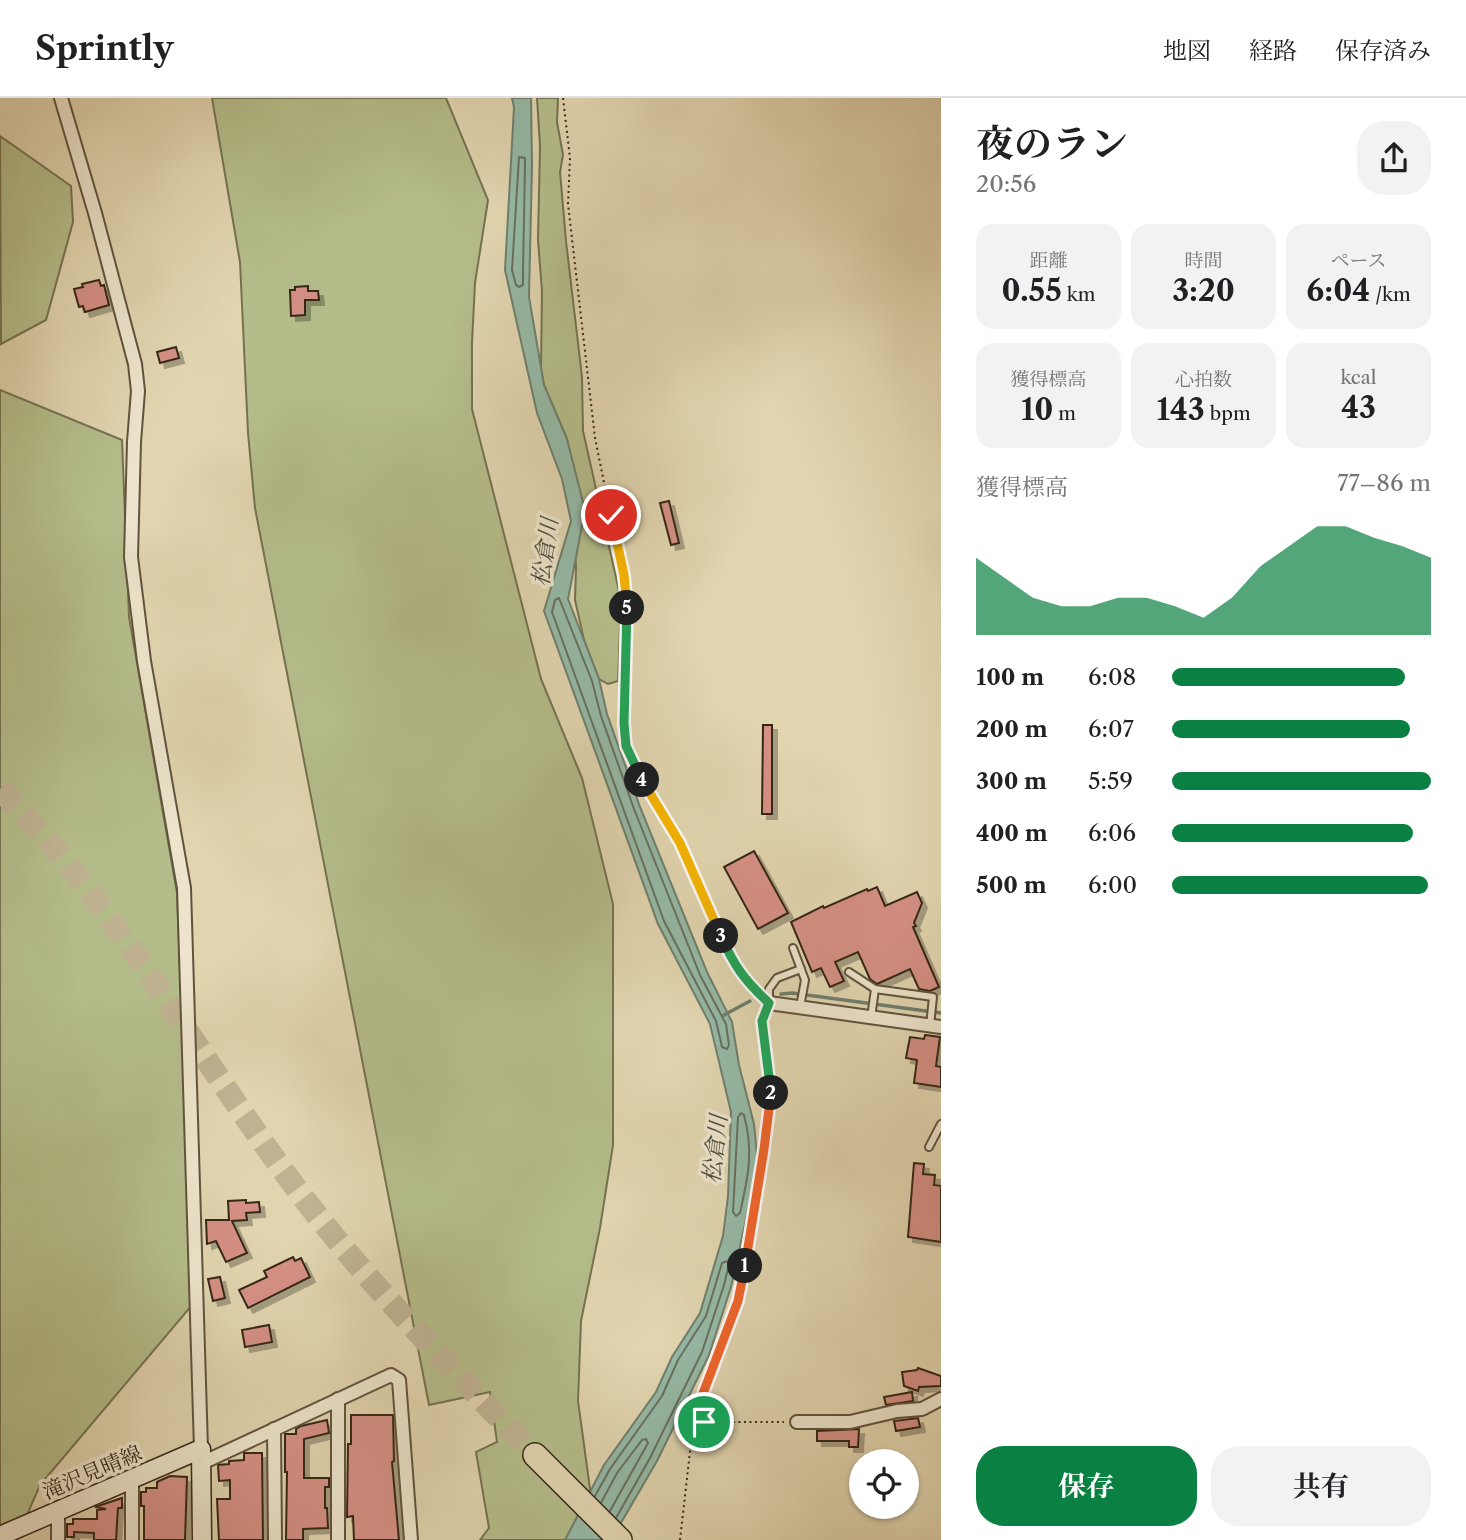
<!DOCTYPE html>
<html lang="ja">
<meta charset="utf-8">
<style>
:root{--surface:#fff;--page:#f2f2f2;--text:#202124;--muted:#757577;--line:#e0e0e0;--accent:#0b8043}
body{margin:0;font-family:"Libre Caslon Text","Noto Serif JP",serif;background:var(--page);color:var(--text);height:100vh;display:flex;flex-direction:column;font-size:26px;white-space:nowrap}
*{box-sizing:border-box;margin:0}
p{font-size:23px;color:var(--muted)}
.icon{flex:none;width:38px;height:38px;fill:none;stroke:currentColor;stroke-width:2;stroke-linecap:round;stroke-linejoin:round}
.map{position:relative;flex:1;overflow:hidden}
.sheet{display:flex;flex-direction:column;background:var(--surface);width:525px}
.sheet>*{flex:none}
.fabs{position:absolute;left:849px;top:1351px;display:grid;gap:14px}
.fabs a{display:grid;place-items:center;width:70px;height:70px;border-radius:50%;background:var(--surface);box-shadow:0 2px 5px #0004;font-size:35px}
.pin{position:absolute;display:grid;place-items:center;width:60px;height:60px;color:#fff;margin:-30px;border:4px solid #fff;border-radius:50%;box-shadow:0 2px 7px #0007}
.km{position:absolute;width:35px;height:35px;margin:-18px;border-radius:50%;background:#222;color:#fff;font-size:19px;line-height:35px;text-align:center}
.round{display:grid;place-items:center;flex:none;width:74px;height:74px;border-radius:28px;background:var(--page)}
.head{display:flex;align-items:center;justify-content:space-between;height:119px;padding:0 35px}
h1{font-size:38px;font-weight:700;line-height:52px}
.stats{display:grid;grid-template-columns:repeat(3,1fr);gap:10px;height:119px;padding:7px 35px}
.stats div{display:grid;align-content:center;border-radius:18px;background:var(--page);text-align:center}
.stats b{font-size:30px;font-weight:700}
.stats small{font-size:19px;font-weight:400}
.stats p{font-size:19px}
.chart{height:196px;padding:14px 35px}
.chart p{display:flex;justify-content:space-between}
.chart svg{width:100%;height:126px;margin-top:7px;fill:var(--accent);opacity:.7}
.action{display:flex;gap:14px;margin-top:auto;padding:14px 35px}
.action a{flex:1;height:80px;border-radius:28px;background:var(--accent);color:#fff;font-size:28px;font-weight:700;line-height:80px;text-align:center}
.action a+a{background:var(--page);color:var(--text)}
ul{padding:0 35px;list-style:none;font-size:23px}
li{display:grid;grid-template-columns:112px 84px 1fr;align-items:center;height:52px}
li i{height:18px;border-radius:9px;background:var(--accent)}
header{display:flex;align-items:center;gap:42px;box-sizing:border-box;height:98px;padding:0 35px;background:var(--surface);border-bottom:2px solid var(--line)}
header strong{font-size:33px}
nav{display:flex;gap:38px;margin-inline-start:auto;font-size:24px}
main{display:flex;flex:1;min-height:0}
.map>svg:first-child{display:block}
</style>
<header>
<strong>Sprintly</strong>
<nav><a>地図</a><a>経路</a><a>保存済み</a></nav>
</header>
<main>
<div class="map">
<svg width="941" height="1442" viewBox="0 0 941 1442">
<defs>
<filter id="shadow"><feDropShadow dx="5" dy="5" stdDeviation="0" flood-color="#0004"/></filter>
</defs>
<rect width="100%" height="100%" fill="#e1d5af"/>
<filter id="stains"><feTurbulence type="fractalNoise" baseFrequency=".00286" numOctaves="4"/><feColorMatrix values="0 0 0 0 .2 0 0 0 0 .09 0 0 0 0 .02 0 0 0 .5 -.17"/></filter>
<radialGradient id="worn" r=".72"><stop offset=".6" stop-color="#630" stop-opacity="0"/><stop offset="1" stop-color="#630" stop-opacity=".3"/></radialGradient>
<g fill="#b4bd8a" stroke="#757251" stroke-width="2">
<polygon points="212,0 446,0 488,102 475,185 472,245 472,311 541,581 582,680 613,806 613,1047 600,1130 581,1223 578,1303 597,1442 480,1442 489,1430 476,1354 497,1344 490,1294 429,1307 255,410 248,335 240,164"/>
<polygon points="537,0 558,0 557,24 563,57 560,74 566,143 582,279 583,333 621,502 618,583 608,586 599,581 584,542 575,502 576,469 567,341 544,287 541,272 542,193 538,142 540,48"/>
<polygon points="0,38 71,88 73,124 46,222 1,246"/>
<polygon points="0,292 122,342 129,519 177,795 193,1206 40,1387 27,1417 0,1429"/>
</g>
<polygon fill="#95b9a6" stroke="#6f7f6d" stroke-width="2" points="512,0 531,0 532,68 529,199 544,287 567,341 585,412 568,501 599,581 607,616 640,709 707,874 732,924 739,967 754,1026 758,1067 731,1189 709,1257 657,1363 611,1442 565,1442 604,1367 656,1294 672,1259 700,1215 723,1138 728,1098 731,1014 710,926 658,826 544,513 571,423 562,381 537,315 505,172 514,9"/>
<g fill="none" stroke-linecap="round" stroke-linejoin="round">
<g stroke="#66705f" stroke-width="2">
<polygon points="519,59 525,60 525,68 523,173 523,187 519,189 516,187 512,172"/>
<polygon points="559,500 592,583 601,618 634,711 700,877 726,926 729,947 727,951 722,949 716,923 664,823 552,514 555,502"/>
<path d="M741 1015 744 1017C754 1055 748 1079 740 1115L736 1118 733 1114 738 1019Z"/>
<polyline points="595,1398 610,1371 662,1298 678,1262 706,1218 722,1165 727,1163 729,1166 724,1187 702,1254 650,1360 616,1420"/>
<polyline points="601,1405 617,1375 642,1342 646,1341 648,1345 610,1413"/>
</g>
<g stroke="#6f7f6d" stroke-width="3.5">
<polyline points="781,896 792,895 941,915"/>
<polyline points="724,917 750,903"/>
</g>
</g>
<g fill="#d59085" stroke="#362818" stroke-width="2" filter="url(#shadow)">
<polygon points="99,182 101,188 104,187 109,207 85,214 83,208 79,209 74,191 83,189 82,186"/>
<polygon points="308,188 308,193 318,193 319,202 305,202 305,217 291,218 290,192 295,192 295,189"/>
<polygon points="176,249 179,260 160,265 157,254"/>
<polygon points="669,403 679,445 671,447 660,405"/>
<polygon points="763,627 772,627 772,716 762,716"/>
<polygon points="754,753 788,815 758,831 724,769"/>
<polygon points="877,789 885,808 917,794 922,805 914,825 916,828 913,829 939,889 930,893 919,891 910,871 877,886 870,881 858,854 835,864 844,883 830,889 821,870 812,874 791,824 823,808 824,810 867,791 868,793"/>
<polygon points="925,937 940,939 936,968 941,969 941,989 914,985 917,962 906,960 910,939 924,941"/>
<polygon points="914,1065 924,1066 923,1076 935,1077 934,1087 941,1088 941,1144 908,1139"/>
<polygon points="246,1102 246,1105 259,1104 260,1114 246,1115 247,1122 232,1123 247,1155 226,1164 216,1143 207,1146 206,1122 229,1122 228,1103"/>
<polygon points="293,1159 295,1163 301,1160 310,1179 248,1210 239,1192 267,1179 264,1173"/>
<polygon points="220,1179 225,1200 213,1203 208,1181"/>
<polygon points="269,1227 272,1244 245,1249 242,1232"/>
<polygon points="918,1270 941,1278 941,1288 919,1289 918,1293 904,1288 902,1274 917,1272"/>
<polygon points="912,1294 913,1303 886,1307 884,1299"/>
<polygon points="351,1317 393,1317 394,1363 392,1364 399,1442 354,1442 353,1418 347,1419 348,1346 351,1346"/>
<polygon points="918,1320 920,1329 896,1333 894,1323"/>
<polygon points="327,1322 329,1335 304,1341 304,1380 329,1380 329,1389 325,1389 325,1410 327,1410 328,1430 303,1431 303,1442 286,1442 287,1374 285,1374 285,1336 296,1336 296,1331 301,1328"/>
<polygon points="859,1331 858,1349 849,1349 849,1343 817,1343 817,1333"/>
<polygon points="244,1355 262,1355 263,1442 219,1442 217,1401 230,1401 230,1382 219,1383 218,1367 229,1366 229,1363 244,1362"/>
<polygon points="170,1378 187,1379 185,1442 144,1442 144,1408 141,1408 141,1394 146,1394 146,1390 157,1390 157,1384"/>
<polygon points="122,1400 122,1410 118,1410 116,1442 94,1442 94,1435 74,1434 74,1439 67,1439 67,1426 73,1426 73,1421 97,1421 97,1412 106,1411 95,1409"/>
</g>
<g fill="none" stroke-linecap="round" stroke-linejoin="round">
<path stroke="#bfb291" stroke-width="23" stroke-dasharray="23 11" stroke-linecap="butt" d="M0 691C19 712 39 732 57 753 148 863 219 989 305 1102 375 1193 455 1274 535 1357"/>
<g stroke="#61533e" stroke-width="10">
<g id="lane">
<polyline points="793,850 805,882 800,909"/>
<polyline points="849,874 875,891 933,899 930,928"/>
<polyline points="769,905 769,891 777,880 801,871"/>
<polyline points="871,920 875,891"/>
<polyline points="929,1049 941,1026"/>
</g>
</g>
<g stroke="#61533e" stroke-width="16">
<g id="street">
<polyline points="61,0 95,115 135,266 138,293 134,344 131,459 144,563 184,790 201,1351"/>
<polyline points="769,905 941,929"/>
<polyline points="338,1301 338,1442"/>
<polyline points="797,1324 850,1324 897,1313 922,1311 941,1301"/>
<polyline points="274,1331 275,1442"/>
<polyline points="202,1365 391,1277 399,1282 411,1442"/>
<polyline points="58,1414 58,1442"/>
<polyline points="132,1442 132,1381"/>
</g>
</g>
<g stroke="#362818" stroke-width="21">
<polyline id="secondary" points="0,1438 201,1351 202,1442"/>
</g>
<g stroke="#362818" stroke-width="26">
<polyline id="highway" points="535,1357 620,1442"/>
</g>
<g stroke="#362818" stroke-width="2" stroke-dasharray="2 3.5" stroke-linecap="butt">
<polyline points="563,0 570,60 568,106 595,340 628,504 624,625 626,648 637,676 680,745 732,864 747,885 759,895"/>
<polyline points="696,1327 696,1314 738,1203 752,1133 771,990 762,923 765,916"/>
<polyline points="680,1442 692,1336 696,1327 704,1324 784,1324"/>
</g>
<use href="#lane" stroke="#ece4cb" stroke-width="6"/>
<use href="#street" stroke="#ece4cb" stroke-width="12"/>
<use href="#secondary" stroke="#ece4cb" stroke-width="18"/>
<use href="#highway" stroke="#e1d5af" stroke-width="23"/>
</g>
<g fill="none" stroke-linecap="round" stroke-linejoin="round">
<g stroke="#fff" stroke-width="14">
<polyline id="split-1" points="704,1324 696,1327 696,1314 738,1203 745,1168"/>
</g>
<g stroke="#fff" stroke-width="14">
<polyline id="split-2" points="745,1168 764,1051 771,995"/>
</g>
<g stroke="#fff" stroke-width="14">
<path id="split-3" d="M721 838C734 868 745 883 769 905L762 923 771 995"/>
</g>
<g stroke="#fff" stroke-width="14">
<polyline id="split-4" points="642,682 680,745 721,838"/>
</g>
<g stroke="#fff" stroke-width="14">
<polyline id="split-5" points="627,510 624,625 626,648 642,682"/>
</g>
<g stroke="#fff" stroke-width="14">
<polyline id="split-6" points="611,417 624,477 627,510"/>
</g>
<use href="#split-1" stroke="#f0652b" stroke-width="9"/>
<use href="#split-2" stroke="#f0652b" stroke-width="9"/>
<use href="#split-3" stroke="#22a559" stroke-width="9"/>
<use href="#split-4" stroke="#f5b400" stroke-width="9"/>
<use href="#split-5" stroke="#22a559" stroke-width="9"/>
<use href="#split-6" stroke="#f5b400" stroke-width="9"/>
</g>
<g text-anchor="middle" dominant-baseline="central" stroke-width="7" stroke-linejoin="round" paint-order="stroke">
<g font-size="21" fill="#362818" stroke="#ece4cb">
<text transform="translate(92 1374) rotate(-23)">滝沢見晴線</text>
</g>
<g font-size="23" font-style="italic" fill="#4e4c3c" stroke="#ece4cb">
<text transform="translate(545 454) rotate(-82)">松倉川</text>
<text transform="translate(715 1051) rotate(-84)">松倉川</text>
</g>
</g>
<rect width="100%" height="100%" filter="url(#stains)"/>
<rect width="100%" height="100%" fill="url(#worn)"/>
</svg>
<div class="fabs">
<a><svg class="icon" aria-label="locate" viewBox="0 0 24 24"><circle cx="12" cy="12" r="6"/><path d="M12 2v4M12 18v4M2 12h4M18 12h4"/></svg></a>
</div>
<div class="pin" style="left:704px;top:1324px;background:#1e9e55"><svg class="icon" aria-label="arrive" viewBox="0 0 24 24"><path d="M6 21V4h12l-3 4 3 4H6"/></svg></div>
<div class="pin" style="left:611px;top:417px;background:#d93025"><svg class="icon" aria-label="check" viewBox="0 0 24 24"><path d="M5 12l5 5 9-10"/></svg></div>
<b class="km" style="left:745px;top:1168px">1</b>
<b class="km" style="left:771px;top:995px">2</b>
<b class="km" style="left:721px;top:838px">3</b>
<b class="km" style="left:642px;top:682px">4</b>
<b class="km" style="left:627px;top:510px">5</b>
</div>
<section class="sheet">
<div class="head"><div><h1>夜のラン</h1><p>20:56</p></div><a class="round"><svg class="icon" aria-label="share" viewBox="0 0 24 24"><path d="M12 15V3M7 8l5-5 5 5M5 13v7h14v-7"/></svg></a></div>
<div class="stats">
<div><p>距離</p><b>0.55<small> km</small></b></div>
<div><p>時間</p><b>3:20</b></div>
<div><p>ペース</p><b>6:04<small> /km</small></b></div>
</div>
<div class="stats">
<div><p>獲得標高</p><b>10<small> m</small></b></div>
<div><p>心拍数</p><b>143<small> bpm</small></b></div>
<div><p>kcal</p><b>43</b></div>
</div>
<div class="chart"><p><span>獲得標高</span>77–86 m</p>
<svg viewBox="0 0 160 44" preserveAspectRatio="none"><path d="M0 44V17L10 24L20 31L30 34L40 34L50 31L60 31L70 34L80 38L90 31L100 20L110 13L120 6L130 6L140 10L150 13L160 17V44z"/></svg>
</div>
<ul>
<li><b>100 m</b>6:08<i style="width:90%"></i></li>
<li><b>200 m</b>6:07<i style="width:92%"></i></li>
<li><b>300 m</b>5:59<i style="width:100%"></i></li>
<li><b>400 m</b>6:06<i style="width:93%"></i></li>
<li><b>500 m</b>6:00<i style="width:99%"></i></li>
</ul>
<div class="action"><a>保存</a><a>共有</a></div>
</section>
</main>
